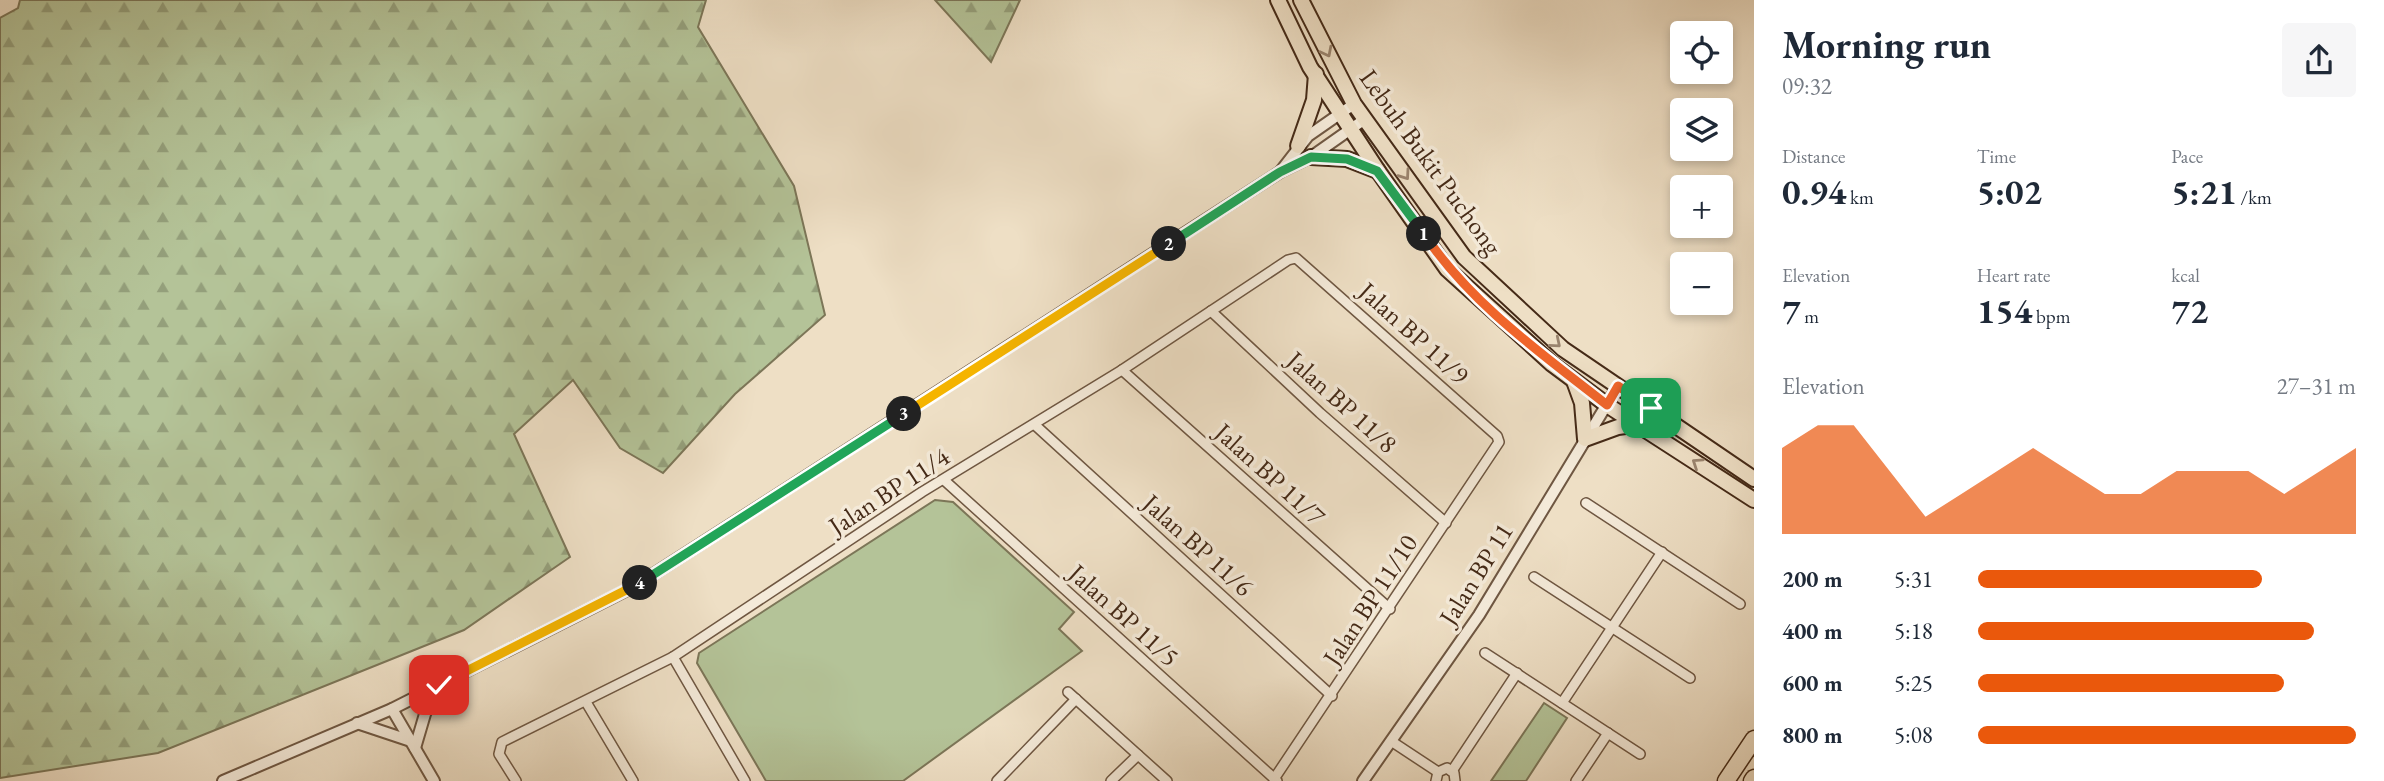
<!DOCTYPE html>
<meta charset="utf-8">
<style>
:root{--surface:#fff;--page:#f6f6f7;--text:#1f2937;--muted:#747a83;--accent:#ea580c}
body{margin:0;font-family:"EB Garamond",serif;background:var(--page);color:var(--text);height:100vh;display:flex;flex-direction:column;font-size:26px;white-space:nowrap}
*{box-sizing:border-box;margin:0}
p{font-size:23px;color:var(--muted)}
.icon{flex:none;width:38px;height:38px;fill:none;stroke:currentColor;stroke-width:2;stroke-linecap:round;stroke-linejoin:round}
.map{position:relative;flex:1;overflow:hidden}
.drawer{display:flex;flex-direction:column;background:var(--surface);width:630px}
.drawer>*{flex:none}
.fabs{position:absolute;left:1670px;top:21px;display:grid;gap:14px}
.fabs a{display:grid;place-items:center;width:63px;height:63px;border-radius:7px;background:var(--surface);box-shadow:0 4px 10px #0003;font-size:35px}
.pin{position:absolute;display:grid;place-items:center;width:60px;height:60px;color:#fff;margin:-30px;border-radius:14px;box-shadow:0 4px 10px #0006}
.km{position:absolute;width:35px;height:35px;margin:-18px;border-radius:50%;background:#222;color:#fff;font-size:19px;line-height:35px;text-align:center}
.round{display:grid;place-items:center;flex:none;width:74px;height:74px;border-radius:7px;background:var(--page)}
.headline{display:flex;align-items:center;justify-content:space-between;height:119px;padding:0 28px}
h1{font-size:38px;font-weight:700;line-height:52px}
.metrics{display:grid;grid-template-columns:repeat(3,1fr);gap:10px;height:119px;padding:7px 28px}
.metrics div{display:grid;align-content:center}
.metrics b{font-size:35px;font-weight:700}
.metrics small{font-size:19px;font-weight:400}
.metrics p{font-size:19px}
.chart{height:196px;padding:14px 28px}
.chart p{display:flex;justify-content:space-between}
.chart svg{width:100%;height:126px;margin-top:7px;fill:var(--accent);opacity:.7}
ul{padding:0 28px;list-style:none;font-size:23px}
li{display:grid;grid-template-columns:112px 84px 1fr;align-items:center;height:52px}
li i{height:18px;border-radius:9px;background:var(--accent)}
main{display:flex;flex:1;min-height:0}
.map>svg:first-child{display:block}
</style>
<main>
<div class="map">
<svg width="1754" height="781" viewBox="0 0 1754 781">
<defs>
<pattern id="forest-firs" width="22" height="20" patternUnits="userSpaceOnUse" patternTransform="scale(1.75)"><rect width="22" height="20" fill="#b4c398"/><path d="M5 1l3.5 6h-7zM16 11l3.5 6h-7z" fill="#949f7b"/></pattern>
</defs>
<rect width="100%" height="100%" fill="#eedfc5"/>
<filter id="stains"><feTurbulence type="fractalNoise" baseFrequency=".00286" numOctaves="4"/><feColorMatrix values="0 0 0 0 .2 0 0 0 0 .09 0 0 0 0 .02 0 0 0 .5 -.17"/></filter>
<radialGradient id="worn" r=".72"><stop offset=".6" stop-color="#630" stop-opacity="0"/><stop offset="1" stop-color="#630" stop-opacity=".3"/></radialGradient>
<g fill="url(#forest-firs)" stroke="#7c7658" stroke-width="2">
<polygon points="20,0 706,0 698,27 794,186 825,315 735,394 663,473 620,448 573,380 514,434 570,557 464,630 158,753 0,778 0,18 18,8"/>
<polygon points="935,0 1020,0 991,62"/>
</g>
<g fill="#b4c398" stroke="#7c7658" stroke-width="2">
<polygon points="935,500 953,502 1074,612 1059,629 1082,651 903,781 766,781 697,663 699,653"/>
<polygon points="1544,703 1567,718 1526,781 1491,781"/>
</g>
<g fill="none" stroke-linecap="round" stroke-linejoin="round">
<g stroke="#6f5742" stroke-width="12">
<g id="minor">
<polyline points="1211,311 1320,413 1446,523"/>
<polyline points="1122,370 1390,609"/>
<polyline points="1035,425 1332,696"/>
<polyline points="944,480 1277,781"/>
<polyline points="1586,503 1740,604"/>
<polyline points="1534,577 1690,678"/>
<polyline points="1485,653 1640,754"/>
<polyline points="673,657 745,781"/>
<polyline points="1068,692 1167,781"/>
<polyline points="586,702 633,781"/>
<polyline points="1562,703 1662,552"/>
<polyline points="1391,741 1438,772"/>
<polyline points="1452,771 1517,673"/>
<polyline points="516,781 499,754 502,742 673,657 922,492 1122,370 1288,260 1296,258 1497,436 1499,442 1274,779"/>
<polyline points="997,781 1076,699"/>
<polyline points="1111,781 1138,755"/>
<polyline points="1436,781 1438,772 1447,768 1454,773 1455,781"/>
<polyline points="1576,781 1608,733"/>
</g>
</g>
<g stroke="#6f5742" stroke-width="14">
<g id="tertiary">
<polyline points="1280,172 1308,136 1354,104"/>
<polyline points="392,709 434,781"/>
<polyline points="357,723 408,740"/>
<polyline points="415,748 425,714 439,685"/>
<polyline points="223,781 392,709 635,586 1280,172 1311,157 1365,119"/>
<polyline points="1363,781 1479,615 1618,386"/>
</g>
</g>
<g stroke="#452a17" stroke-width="18">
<g id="primary">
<polyline points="1278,0 1310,67 1378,171 1447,269 1552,364 1607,405 1754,500"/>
<polyline points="1301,0 1354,104 1464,257 1563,349 1754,479"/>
<polyline points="1298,146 1314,100 1316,74"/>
<polyline points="1311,157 1347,159 1378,171"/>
<polyline points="1574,381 1582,403 1585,439 1618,427 1640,424"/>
</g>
</g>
<g stroke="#452a17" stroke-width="19">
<g id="motorway">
<polyline points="1726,781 1754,739"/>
<polyline points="1752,781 1754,778"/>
</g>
</g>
<use href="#minor" stroke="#f4ead9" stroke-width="9"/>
<use href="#tertiary" stroke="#f4ead9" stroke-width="10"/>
<use href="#primary" stroke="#eedfc5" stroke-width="14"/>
<use href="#motorway" stroke="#eedfc5" stroke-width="16"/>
</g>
<defs><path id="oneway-chevron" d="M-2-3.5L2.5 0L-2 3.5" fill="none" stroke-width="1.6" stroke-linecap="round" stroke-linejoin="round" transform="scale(1.75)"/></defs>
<g stroke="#9a846e">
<use href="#oneway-chevron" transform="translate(1327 52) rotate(63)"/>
<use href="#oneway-chevron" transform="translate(1405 175) rotate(55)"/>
<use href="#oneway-chevron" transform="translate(1556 343) rotate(40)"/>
<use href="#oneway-chevron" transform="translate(1697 463) rotate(-146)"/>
</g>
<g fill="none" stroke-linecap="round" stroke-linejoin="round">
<g stroke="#fff" stroke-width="14">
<path id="split-1" d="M1424 234C1471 304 1541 353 1607 405L1618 386 1651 408"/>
</g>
<g stroke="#fff" stroke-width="14">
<polyline id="split-2" points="1169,244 1280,172 1311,157 1347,159 1377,171 1424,234"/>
</g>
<g stroke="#fff" stroke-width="14">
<polyline id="split-3" points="904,414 1169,244"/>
</g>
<g stroke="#fff" stroke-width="14">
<polyline id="split-4" points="640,583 904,414"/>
</g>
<g stroke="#fff" stroke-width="14">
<polyline id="split-5" points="439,685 640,583"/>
</g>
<use href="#split-1" stroke="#f0652b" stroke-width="9"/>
<use href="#split-2" stroke="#22a559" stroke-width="9"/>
<use href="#split-3" stroke="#f5b400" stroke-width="9"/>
<use href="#split-4" stroke="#22a559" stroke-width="9"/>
<use href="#split-5" stroke="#f5b400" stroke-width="9"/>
</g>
<g text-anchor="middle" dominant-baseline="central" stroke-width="7" stroke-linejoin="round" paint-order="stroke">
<g font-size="26" fill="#452a17" stroke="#f4ead9">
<text transform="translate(1431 162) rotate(54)">Lebuh Bukit Puchong</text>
<text transform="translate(1414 333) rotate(42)">Jalan BP 11/9</text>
<text transform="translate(1342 402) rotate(42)">Jalan BP 11/8</text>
<text transform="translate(1270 474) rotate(42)">Jalan BP 11/7</text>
<text transform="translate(889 491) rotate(-33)">Jalan BP 11/4</text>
<text transform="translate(1198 545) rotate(42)">Jalan BP 11/6</text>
<text transform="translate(1476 574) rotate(-58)">Jalan BP 11</text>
<text transform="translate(1370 600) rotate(-57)">Jalan BP 11/10</text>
<text transform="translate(1124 615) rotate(42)">Jalan BP 11/5</text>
</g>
</g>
<rect width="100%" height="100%" filter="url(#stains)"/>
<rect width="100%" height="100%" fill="url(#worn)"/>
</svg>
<div class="fabs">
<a><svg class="icon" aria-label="locate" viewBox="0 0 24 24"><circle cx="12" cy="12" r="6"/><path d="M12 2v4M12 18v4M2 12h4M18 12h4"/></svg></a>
<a><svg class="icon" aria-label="layers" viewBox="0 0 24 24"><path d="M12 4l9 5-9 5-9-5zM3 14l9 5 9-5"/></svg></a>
<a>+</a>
<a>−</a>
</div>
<div class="pin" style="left:1651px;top:408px;background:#1e9e55"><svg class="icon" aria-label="arrive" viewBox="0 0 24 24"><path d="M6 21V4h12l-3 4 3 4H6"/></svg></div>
<div class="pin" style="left:439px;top:685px;background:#d93025"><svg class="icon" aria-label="check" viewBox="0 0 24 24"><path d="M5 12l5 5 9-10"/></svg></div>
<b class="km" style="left:1424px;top:234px">1</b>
<b class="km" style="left:1169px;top:244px">2</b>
<b class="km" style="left:904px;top:414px">3</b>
<b class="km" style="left:640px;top:583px">4</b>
</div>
<section class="drawer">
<div class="headline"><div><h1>Morning run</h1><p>09:32</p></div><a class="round"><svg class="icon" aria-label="share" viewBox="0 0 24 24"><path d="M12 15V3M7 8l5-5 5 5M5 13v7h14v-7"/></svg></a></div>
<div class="metrics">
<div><p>Distance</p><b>0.94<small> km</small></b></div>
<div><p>Time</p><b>5:02</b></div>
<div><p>Pace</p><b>5:21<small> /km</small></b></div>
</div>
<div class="metrics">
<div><p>Elevation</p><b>7<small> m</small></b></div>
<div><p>Heart rate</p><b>154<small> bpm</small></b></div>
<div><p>kcal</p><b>72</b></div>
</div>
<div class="chart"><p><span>Elevation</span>27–31 m</p>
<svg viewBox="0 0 160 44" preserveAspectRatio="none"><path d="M0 44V14L10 6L20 6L30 22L40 38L50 30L60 22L70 14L80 22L90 30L100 30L110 22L120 22L130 22L140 30L150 22L160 14V44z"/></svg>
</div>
<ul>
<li><b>200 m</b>5:31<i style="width:75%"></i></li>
<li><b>400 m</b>5:18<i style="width:89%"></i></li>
<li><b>600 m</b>5:25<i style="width:81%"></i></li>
<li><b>800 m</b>5:08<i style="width:100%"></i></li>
</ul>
</section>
</main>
